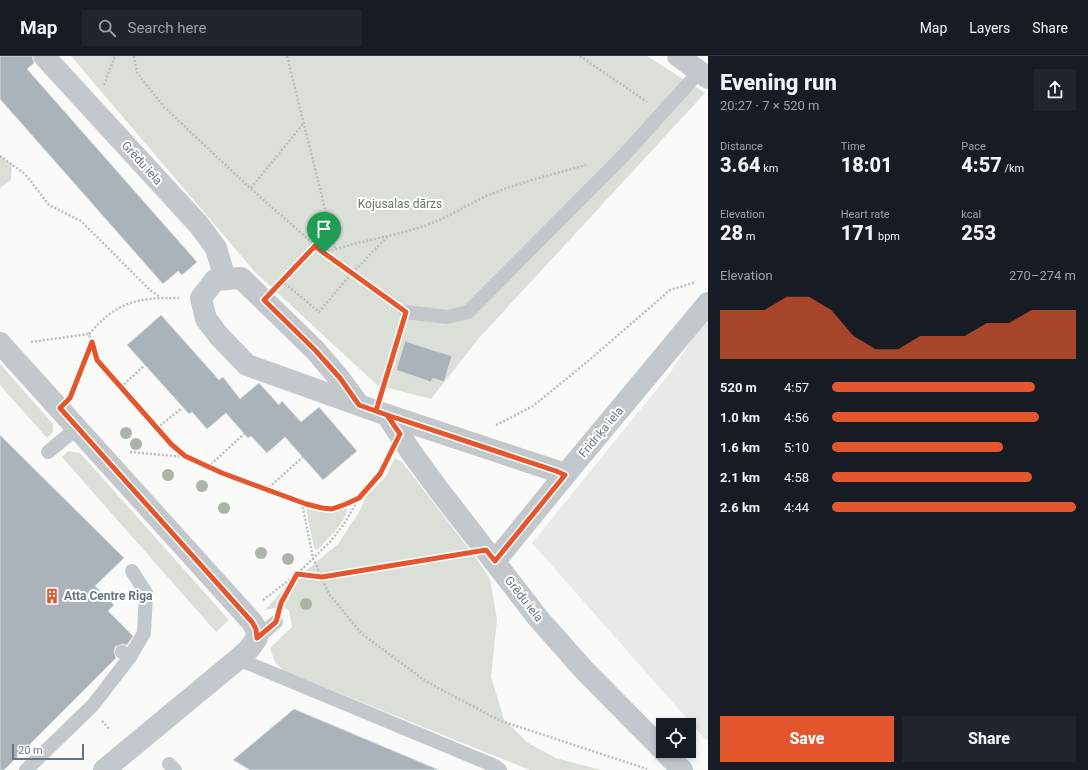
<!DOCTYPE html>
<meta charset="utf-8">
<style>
:root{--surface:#171b24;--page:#20242c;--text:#f1f3f6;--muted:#9ea1a6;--line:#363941;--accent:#e4572e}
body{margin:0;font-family:Roboto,sans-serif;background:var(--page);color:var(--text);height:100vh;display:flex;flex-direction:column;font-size:15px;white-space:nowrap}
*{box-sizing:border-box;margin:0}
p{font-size:13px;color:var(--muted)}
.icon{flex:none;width:22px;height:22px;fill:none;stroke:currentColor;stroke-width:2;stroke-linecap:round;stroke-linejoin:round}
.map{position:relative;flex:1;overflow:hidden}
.side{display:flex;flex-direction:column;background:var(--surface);width:380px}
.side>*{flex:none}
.buttons{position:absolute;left:656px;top:662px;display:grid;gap:8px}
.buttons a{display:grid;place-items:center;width:40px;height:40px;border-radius:0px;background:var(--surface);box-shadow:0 2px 6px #0003;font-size:20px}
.scale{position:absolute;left:12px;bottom:10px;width:72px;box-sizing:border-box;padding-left:4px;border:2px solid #657683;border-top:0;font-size:11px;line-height:14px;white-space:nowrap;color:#657683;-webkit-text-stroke:3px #fff;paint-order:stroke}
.pin{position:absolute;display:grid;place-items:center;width:34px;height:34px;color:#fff;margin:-41px -17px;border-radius:50% 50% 50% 0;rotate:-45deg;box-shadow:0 0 4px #0007}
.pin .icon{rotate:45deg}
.round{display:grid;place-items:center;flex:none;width:42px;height:42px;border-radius:0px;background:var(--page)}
.overview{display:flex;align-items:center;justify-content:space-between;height:68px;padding:0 12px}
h1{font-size:22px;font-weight:800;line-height:30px}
.stats{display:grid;grid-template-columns:repeat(3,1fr);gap:6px;height:68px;padding:4px 12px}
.stats div{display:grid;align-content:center}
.stats b{font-size:20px;font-weight:800}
.stats small{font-size:11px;font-weight:400}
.stats p{font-size:11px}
.chart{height:112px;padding:8px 12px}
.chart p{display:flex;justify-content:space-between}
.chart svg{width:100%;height:72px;margin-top:4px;fill:var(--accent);opacity:.7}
.cta{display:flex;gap:8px;margin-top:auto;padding:8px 12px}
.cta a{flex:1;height:46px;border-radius:0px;background:var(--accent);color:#fff;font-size:16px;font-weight:800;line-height:46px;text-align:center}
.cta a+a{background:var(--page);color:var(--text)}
ul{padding:0 12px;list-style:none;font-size:13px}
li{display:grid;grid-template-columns:64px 48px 1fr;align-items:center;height:30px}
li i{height:10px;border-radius:5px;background:var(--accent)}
header{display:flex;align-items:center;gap:24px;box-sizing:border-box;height:56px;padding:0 20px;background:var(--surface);border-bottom:1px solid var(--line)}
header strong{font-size:19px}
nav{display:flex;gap:22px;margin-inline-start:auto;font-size:14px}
.search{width:280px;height:36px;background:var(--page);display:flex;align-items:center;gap:10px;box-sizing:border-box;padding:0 14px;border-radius:0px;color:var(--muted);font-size:15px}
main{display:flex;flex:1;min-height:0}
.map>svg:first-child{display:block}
</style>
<header>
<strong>Map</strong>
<div class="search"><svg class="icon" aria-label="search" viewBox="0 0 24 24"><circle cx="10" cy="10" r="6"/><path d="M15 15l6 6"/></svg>Search here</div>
<nav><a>Map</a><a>Layers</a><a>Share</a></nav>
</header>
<main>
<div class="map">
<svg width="708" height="714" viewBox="0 0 708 714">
<rect width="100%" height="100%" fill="#fafaf8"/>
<polygon fill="#e8e9e9" points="708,262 708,684 705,683 532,487 670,317 694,280"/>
<g fill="#dadfd7">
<polygon points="71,0 647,0 705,37 479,282 431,343 377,329 255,216"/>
<polygon points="0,100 12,109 11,124 0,132"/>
<polygon points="0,308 53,368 53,376 47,382 0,329"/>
<polygon points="68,395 80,397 229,564 216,576 62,401"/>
<polygon points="395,402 402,406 476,502 490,523 497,563 491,621 504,663 528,687 556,702 601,714 530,714 284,615 275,606 270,592 292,571 289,554 279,551 265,554 283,534 338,488 359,456 366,441 386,420"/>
<path d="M306 452C321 457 332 458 347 452 349 463 325 486 317 494L314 492Z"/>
</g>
<g fill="#aab3b9" stroke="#dcdcda">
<polygon points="0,0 32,0 34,7 27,13 197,206 182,219 178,215 163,228 0,43"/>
<polygon points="161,259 219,324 223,321 240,343 259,327 279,349 282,345 301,366 319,351 357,395 323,424 285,381 267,397 251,380 248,382 226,357 207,373 192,356 189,358 127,289"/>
<polygon points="405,285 452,300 444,326 433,322 431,326 396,314"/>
<polygon points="0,379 124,502 95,530 114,549 108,555 133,580 127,589 122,588 115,591 114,596 116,602 4,714 0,714"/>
<polygon points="294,653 439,714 250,714 233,704"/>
</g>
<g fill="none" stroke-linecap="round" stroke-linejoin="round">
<g stroke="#bbbfc2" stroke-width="2.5" stroke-dasharray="2 2" stroke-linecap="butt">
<polyline points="134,0 137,17 164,51 250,132 324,197 390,246"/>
<polyline points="287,0 335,193"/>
<polyline points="580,0 647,46"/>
<polyline points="104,29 115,0"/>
<polyline points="0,100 25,118 49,149 81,165 150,234 160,241"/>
<polyline points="251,132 303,68"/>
<path d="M324 197C360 184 399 180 435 166 451 159 466 150 482 142 515 127 551 119 586 109"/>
<polyline points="282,225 319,256 351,218 387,181"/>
<polyline points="281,226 315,190"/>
<path d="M89 278C116 246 138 241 179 242"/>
<polyline points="31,286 89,278 97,304 171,388 185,401 208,411 306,448 322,452 332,453 346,448 359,442"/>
<polyline points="121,331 145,309"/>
<polyline points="382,334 400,273"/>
<polyline points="73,335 91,287"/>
<polyline points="496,369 533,350 587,306 670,234 696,226"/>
<polyline points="157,372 182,352"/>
<polyline points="130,396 185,401"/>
<polyline points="208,411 244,378"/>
<polyline points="266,434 303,401"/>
<polyline points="302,447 313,502 329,538 362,578 427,626 501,665 647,713"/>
<polyline points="263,544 297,518 330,486 344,468 359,442 380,418 388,402"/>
<polyline points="281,548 297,518 322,521 460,498"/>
<polyline points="102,665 110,674"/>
</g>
<g stroke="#c3c8cc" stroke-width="14">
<polyline points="406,256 447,261 468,256 625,98 699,16"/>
<polyline points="48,396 77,372"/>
<polyline points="257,582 276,566"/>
<polyline points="130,601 144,577 146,537 132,515"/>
<polyline points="238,603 495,710 500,714"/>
<polyline points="169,708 175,714"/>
<polyline points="26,714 93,649 130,601 122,596"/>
</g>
<g stroke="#c3c8cc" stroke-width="22">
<polyline points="44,0 199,169 216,192 225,223"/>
<polyline points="678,0 708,22"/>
<polyline points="0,287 252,566 256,573 257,582 249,593 238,603 104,714"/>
<polyline points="359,349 339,322 315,294 241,222 215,224 201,242 206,263 219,280 247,309 387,359 556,415 565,419"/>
<polyline points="387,359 411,396 438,433 538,562 584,614 663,694"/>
<polyline points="495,505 565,419 708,247"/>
<polyline points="664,695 682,714"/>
</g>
</g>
<g fill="#aab4a7">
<circle cx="126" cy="377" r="6"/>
<circle cx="136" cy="388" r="6"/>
<circle cx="168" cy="419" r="6"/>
<circle cx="202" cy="430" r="6"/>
<circle cx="224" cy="452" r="6"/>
<circle cx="261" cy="497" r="6"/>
<circle cx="288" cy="503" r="6"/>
<circle cx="306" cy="548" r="6"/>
</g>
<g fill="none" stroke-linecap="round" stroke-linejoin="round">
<g stroke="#fff" stroke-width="8">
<polyline id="route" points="324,197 406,256 376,355 387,359 400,378 380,418 359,442 346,448 332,453 322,452 306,448 222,417 185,400 171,388 97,304 92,286 70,342 60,352 252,566 256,573 257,582 276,566 281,547 297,518 322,521 486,494 495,505 565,419 556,415 387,359 359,349 340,322 315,294 264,244 315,190 324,197"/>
</g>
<use href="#route" stroke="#e4572e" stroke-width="5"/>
</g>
<defs>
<g id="building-bare" transform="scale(1.2)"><path d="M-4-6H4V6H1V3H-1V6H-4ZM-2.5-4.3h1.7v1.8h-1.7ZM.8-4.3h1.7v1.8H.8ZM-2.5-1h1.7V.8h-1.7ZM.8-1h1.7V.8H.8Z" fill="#e4572e" stroke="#fff" stroke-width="2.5" paint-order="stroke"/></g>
</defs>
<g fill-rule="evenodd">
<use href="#building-bare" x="52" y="540"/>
</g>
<g text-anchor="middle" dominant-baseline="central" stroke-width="4" stroke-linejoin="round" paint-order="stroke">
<g font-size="12" fill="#657683" stroke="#fff">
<text transform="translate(142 107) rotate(48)">Grēdu iela</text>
<text transform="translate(601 376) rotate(-50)">Fridriķa iela</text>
<text transform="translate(524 543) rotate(52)">Grēdu iela</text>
</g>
<g font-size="12" fill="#687a64" stroke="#fff">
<text x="400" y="148">Kojusalas dārzs</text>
</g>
<g font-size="12" font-weight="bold" fill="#657683" stroke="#fff" text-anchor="start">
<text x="64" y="540">Atta Centre Riga</text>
</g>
</g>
</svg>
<div class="buttons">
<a><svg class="icon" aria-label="locate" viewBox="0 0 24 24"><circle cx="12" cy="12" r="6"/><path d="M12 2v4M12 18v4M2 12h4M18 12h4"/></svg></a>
</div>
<div class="scale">20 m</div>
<div class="pin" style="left:324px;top:197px;background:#1e9e55"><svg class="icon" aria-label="arrive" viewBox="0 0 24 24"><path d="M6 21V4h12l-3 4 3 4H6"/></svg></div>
</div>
<section class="side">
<div class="overview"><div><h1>Evening run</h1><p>20:27 · 7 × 520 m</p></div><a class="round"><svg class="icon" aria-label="share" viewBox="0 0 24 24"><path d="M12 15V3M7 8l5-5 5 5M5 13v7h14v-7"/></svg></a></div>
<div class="stats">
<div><p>Distance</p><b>3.64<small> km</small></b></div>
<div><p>Time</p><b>18:01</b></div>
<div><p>Pace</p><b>4:57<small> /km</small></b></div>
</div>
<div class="stats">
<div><p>Elevation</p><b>28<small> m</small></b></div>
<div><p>Heart rate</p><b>171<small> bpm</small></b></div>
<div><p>kcal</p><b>253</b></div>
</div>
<div class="chart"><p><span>Elevation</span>270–274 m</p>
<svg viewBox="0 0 160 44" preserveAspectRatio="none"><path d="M0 44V14L10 14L20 14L30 6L40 6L50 14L60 30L70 38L80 38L90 30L100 30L110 30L120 22L130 22L140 14L150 14L160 14V44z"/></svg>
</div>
<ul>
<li><b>520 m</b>4:57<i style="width:83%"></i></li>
<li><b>1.0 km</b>4:56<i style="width:85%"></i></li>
<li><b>1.6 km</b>5:10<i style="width:70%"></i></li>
<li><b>2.1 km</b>4:58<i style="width:82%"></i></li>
<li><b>2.6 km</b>4:44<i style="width:100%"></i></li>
</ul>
<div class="cta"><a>Save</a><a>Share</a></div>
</section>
</main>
